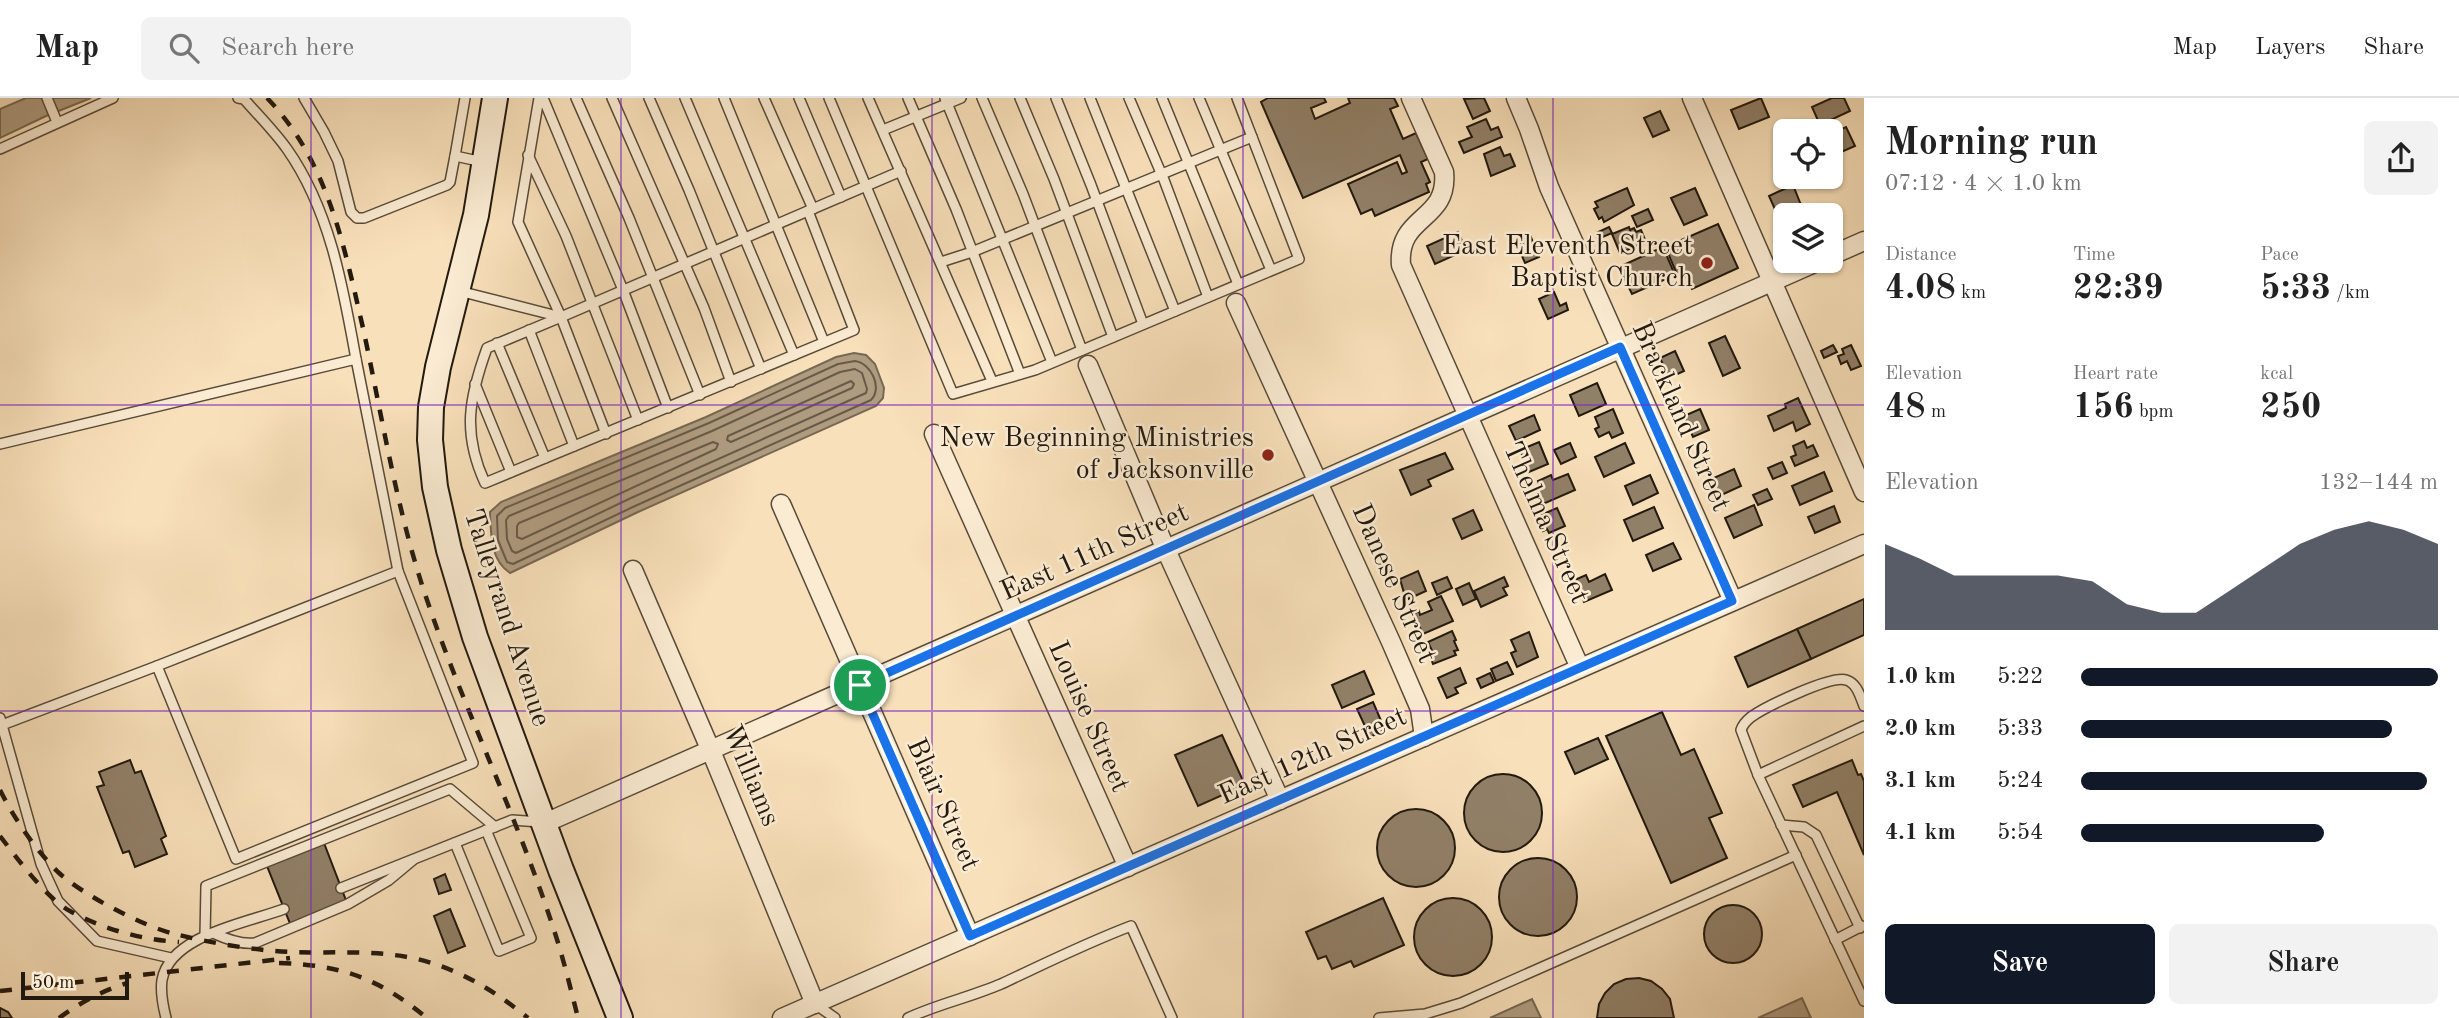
<!DOCTYPE html>
<meta charset="utf-8">
<style>
:root{--surface:#fff;--page:#f2f2f2;--text:#222;--muted:#767676;--line:#e0e0e0;--accent:#111827}
body{margin:0;font-family:"Old Standard TT",serif;background:var(--page);color:var(--text);height:100vh;display:flex;flex-direction:column;font-size:26px;white-space:nowrap}
*{box-sizing:border-box;margin:0}
p{font-size:23px;color:var(--muted)}
.icon{flex:none;width:38px;height:38px;fill:none;stroke:currentColor;stroke-width:2;stroke-linecap:round;stroke-linejoin:round}
.map{position:relative;flex:1;overflow:hidden}
.panel{display:flex;flex-direction:column;background:var(--surface);width:595px}
.panel>*{flex:none}
.fabs{position:absolute;left:1773px;top:21px;display:grid;gap:14px}
.fabs a{display:grid;place-items:center;width:70px;height:70px;border-radius:10px;background:var(--surface);box-shadow:0 2px 5px #0004;font-size:35px}
.scale{position:absolute;left:21px;bottom:18px;width:108px;box-sizing:border-box;padding-left:7px;border:4px solid #22190f;border-top:0;font-size:19px;line-height:24px;white-space:nowrap;color:#22190f;-webkit-text-stroke:5px #faebd2;paint-order:stroke}
.pin{position:absolute;display:grid;place-items:center;width:60px;height:60px;color:#fff;margin:-30px;border:4px solid #fff;border-radius:50%;box-shadow:0 2px 7px #0007}
.round{display:grid;place-items:center;flex:none;width:74px;height:74px;border-radius:10px;background:var(--page)}
.overview{display:flex;align-items:center;justify-content:space-between;height:119px;padding:0 21px}
h1{font-size:38px;font-weight:700;line-height:52px}
.metrics{display:grid;grid-template-columns:repeat(3,1fr);gap:10px;height:119px;padding:7px 21px}
.metrics div{display:grid;align-content:center}
.metrics b{font-size:35px;font-weight:700}
.metrics small{font-size:19px;font-weight:400}
.metrics p{font-size:19px}
.chart{height:196px;padding:14px 21px}
.chart p{display:flex;justify-content:space-between}
.chart svg{width:100%;height:126px;margin-top:7px;fill:var(--accent);opacity:.7}
.action{display:flex;gap:14px;margin-top:auto;padding:14px 21px}
.action a{flex:1;height:80px;border-radius:10px;background:var(--accent);color:#fff;font-size:28px;font-weight:700;line-height:80px;text-align:center}
.action a+a{background:var(--page);color:var(--text)}
ul{padding:0 21px;list-style:none;font-size:23px}
li{display:grid;grid-template-columns:112px 84px 1fr;align-items:center;height:52px}
li i{height:18px;border-radius:9px;background:var(--accent)}
header{display:flex;align-items:center;gap:42px;box-sizing:border-box;height:98px;padding:0 35px;background:var(--surface);border-bottom:2px solid var(--line)}
header strong{font-size:33px}
nav{display:flex;gap:38px;margin-inline-start:auto;font-size:24px}
.search{width:490px;height:63px;background:var(--page);display:flex;align-items:center;gap:18px;box-sizing:border-box;padding:0 24px;border-radius:10px;color:var(--muted);font-size:26px}
main{display:flex;flex:1;min-height:0}
.map>svg:first-child{display:block}
</style>
<header>
<strong>Map</strong>
<div class="search"><svg class="icon" aria-label="search" viewBox="0 0 24 24"><circle cx="10" cy="10" r="6"/><path d="M15 15l6 6"/></svg>Search here</div>
<nav><a>Map</a><a>Layers</a><a>Share</a></nav>
</header>
<main>
<div class="map">
<svg width="1864" height="920" viewBox="0 0 1864 920">
<rect width="100%" height="100%" fill="#f8e0ba"/>
<filter id="stains"><feTurbulence type="fractalNoise" baseFrequency=".00286" numOctaves="4"/><feColorMatrix values="0 0 0 0 .2 0 0 0 0 .09 0 0 0 0 .02 0 0 0 .5 -.17"/></filter>
<radialGradient id="worn" r=".72"><stop offset=".6" stop-color="#630" stop-opacity="0"/><stop offset="1" stop-color="#630" stop-opacity=".3"/></radialGradient>
<g fill="#af9c80" stroke="#776853" stroke-width="2">
<polygon points="26,0 91,0 46,18 0,40 0,11"/>
<path d="M854 255 866 257 875 266 884 290 883 300 876 308 638 414 510 475C490 462 491 436 490 414L501 404 706 319 836 259Z"/>
<polygon points="1802,900 1811,920 1758,920"/>
<polygon points="1532,901 1541,920 1490,920"/>
</g>
<g fill="none" stroke-linecap="round" stroke-linejoin="round">
<g stroke="#685a48" stroke-width="2">
<path d="M855 263C871 265 883 290 871 302L635 408 513 466 507 464 498 442 497 418 505 410 709 325 838 266Z"/>
<polygon points="855,271 862,275 867,291 866,295 631,400 516,455 512,453 507,441 506,422 509,418 712,333 840,274"/>
<polygon points="851,283 854,286 852,290 731,344 727,342 728,338"/>
<polygon points="713,344 718,346 716,351 522,441 517,439 517,428 519,425"/>
</g>
</g>
<g fill="#918068" stroke="#22190f" stroke-width="2">
<polygon points="1268,0 1324,0 1326,4 1311,10 1315,21 1350,5 1348,0 1394,0 1398,8 1390,11 1403,41 1416,35 1428,61 1421,64 1430,84 1426,86 1429,94 1375,118 1372,111 1361,116 1348,86 1397,64 1402,76 1407,74 1400,57 1303,100 1261,4"/>
<polygon points="1484,0 1490,13 1473,21 1464,1"/>
<polygon points="1761,0 1769,19 1739,31 1731,12"/>
<polygon points="1832,0 1844,0 1850,13 1820,27 1812,9"/>
<polygon points="1660,13 1669,32 1653,39 1644,20"/>
<polygon points="1486,21 1491,32 1498,29 1502,39 1464,55 1459,44 1472,39 1467,29"/>
<polygon points="1846,29 1855,48 1839,55 1831,36"/>
<polygon points="1500,49 1504,58 1510,56 1515,68 1491,78 1484,56"/>
<polygon points="1830,73 1835,84 1821,90 1816,79 1830,79"/>
<polygon points="1793,87 1801,107 1778,118 1769,98"/>
<polygon points="1627,90 1634,107 1604,124 1602,119 1599,121 1594,111 1598,109 1595,104"/>
<polygon points="1695,90 1707,117 1684,127 1671,100"/>
<polygon points="1648,111 1653,122 1637,129 1632,118"/>
<polygon points="1718,126 1738,170 1692,191 1685,176 1678,179 1668,155 1675,152 1672,146"/>
<polygon points="1609,129 1612,135 1598,141 1596,135"/>
<polygon points="1629,129 1630,132 1634,130 1636,134 1641,132 1646,144 1620,155 1612,136"/>
<polygon points="1458,134 1466,152 1435,166 1427,148"/>
<polygon points="1530,137 1539,159 1525,165 1516,144"/>
<polygon points="1663,149 1675,177 1632,196 1619,169"/>
<polygon points="1554,194 1560,208 1566,205 1568,212 1548,221 1539,201"/>
<polygon points="1725,238 1740,270 1723,278 1709,245"/>
<polygon points="1833,247 1837,254 1824,260 1821,253"/>
<polygon points="1851,247 1861,268 1851,272 1847,263 1841,266 1838,258 1844,256 1842,251"/>
<polygon points="1675,253 1684,273 1669,280 1660,260"/>
<polygon points="1597,285 1606,306 1579,318 1570,297"/>
<polygon points="1798,300 1810,326 1796,333 1793,324 1774,333 1768,318 1786,310 1785,306"/>
<polygon points="1613,311 1623,335 1612,340 1609,334 1599,339 1595,331 1599,329 1595,319"/>
<polygon points="1700,311 1709,332 1693,339 1684,318"/>
<polygon points="1534,317 1540,332 1516,343 1509,328"/>
<polygon points="1804,343 1807,350 1813,347 1818,358 1795,368 1791,359 1796,357 1793,348"/>
<polygon points="1539,344 1548,366 1529,374 1520,352"/>
<polygon points="1570,345 1576,359 1561,366 1554,352"/>
<polygon points="1625,345 1634,365 1604,379 1595,359"/>
<polygon points="1445,355 1453,371 1428,382 1431,388 1411,397 1400,372"/>
<polygon points="1782,364 1787,375 1773,381 1768,370"/>
<polygon points="1734,371 1741,388 1715,400 1707,383"/>
<polygon points="1824,374 1832,393 1800,407 1792,388"/>
<polygon points="1568,376 1575,392 1543,406 1536,390 1540,388 1538,383 1551,377 1553,382"/>
<polygon points="1650,377 1658,395 1633,407 1625,388"/>
<polygon points="1767,391 1772,401 1758,407 1753,397"/>
<polygon points="1754,407 1762,427 1734,440 1725,420"/>
<polygon points="1834,408 1840,424 1815,435 1808,419"/>
<polygon points="1654,409 1663,430 1633,443 1624,422"/>
<polygon points="1557,410 1565,428 1549,435 1547,431 1543,433 1539,423 1543,421 1541,417"/>
<polygon points="1473,412 1482,432 1462,441 1453,421"/>
<polygon points="1673,445 1681,461 1653,473 1646,457"/>
<polygon points="1418,473 1426,493 1406,502 1400,481"/>
<polygon points="1605,476 1612,492 1584,504 1578,489 1573,491 1570,484 1586,477 1589,484"/>
<polygon points="1447,479 1452,490 1437,497 1432,485"/>
<polygon points="1504,479 1508,488 1503,490 1507,497 1481,509 1474,493"/>
<polygon points="1469,485 1476,501 1463,507 1456,491"/>
<polygon points="1441,498 1453,523 1423,536 1413,516 1419,513 1420,517 1432,512 1428,504"/>
<polygon points="1864,501 1864,537 1811,561 1797,531"/>
<polygon points="1797,531 1811,561 1748,589 1735,559"/>
<polygon points="1452,533 1456,542 1454,543 1458,552 1454,553 1456,557 1433,566 1430,558 1434,557 1428,544"/>
<polygon points="1529,534 1538,559 1517,569 1511,555 1516,553 1511,542"/>
<polygon points="1507,564 1513,576 1496,583 1491,571"/>
<polygon points="1460,570 1466,585 1455,590 1458,595 1447,600 1438,580"/>
<polygon points="1364,573 1374,596 1342,610 1332,587"/>
<polygon points="1490,575 1494,584 1481,590 1477,581"/>
<polygon points="1373,604 1385,632 1370,639 1357,611"/>
<polygon points="1662,614 1681,657 1694,651 1722,715 1709,720 1727,760 1671,785 1606,638"/>
<polygon points="1222,637 1245,687 1198,708 1175,657"/>
<polygon points="1598,640 1608,661 1575,676 1565,654"/>
<polygon points="130,662 135,675 141,673 166,738 161,741 167,756 135,769 129,753 123,755 97,689 104,687 99,674"/>
<polygon points="1852,662 1858,677 1861,676 1864,683 1864,757 1837,694 1803,709 1793,687"/>
<circle cx="1503" cy="715" r="39"/>
<circle cx="1416" cy="750" r="39"/>
<polygon points="324,745 347,805 291,828 267,768"/>
<circle cx="1538" cy="799" r="39"/>
<polygon points="445,776 451,792 439,796 434,781"/>
<polygon points="1383,800 1404,847 1354,869 1351,863 1332,871 1326,858 1318,861 1306,834"/>
<circle cx="1453" cy="839" r="39"/>
<circle cx="1733" cy="836" r="29"/>
<polygon points="450,811 465,848 448,855 434,818"/>
<polygon points="1639,880 1651,883 1662,891 1670,901 1674,920 1597,920 1599,906 1605,895 1614,886 1626,881"/>
<polygon points="0,910 8,914 12,920 0,920"/>
</g>
<g fill="none" stroke-linecap="round" stroke-linejoin="round">
<g stroke="#584b3a" stroke-width="12">
<g id="lane">
<polyline points="47,0 57,24"/>
<path d="M238 0 244 1C258 17 274 33 287 51 330 112 343 189 356 261"/>
<polyline points="304,0 324,34 338,63 351,114 357,120 364,120 447,87 450,84 455,58"/>
<polyline points="465,0 455,58 483,64"/>
<polyline points="539,0 518,124 561,219 606,336"/>
<polyline points="543,0 623,192 668,310"/>
<polyline points="576,0 629,120 700,297"/>
<polyline points="612,0 704,210 731,284"/>
<polyline points="649,0 689,92 761,271"/>
<polyline points="685,0 794,257"/>
<polyline points="724,0 824,244"/>
<polyline points="764,0 813,111"/>
<polyline points="799,0 841,99"/>
<polyline points="829,0 953,296 1035,272 1299,161 1237,0"/>
<polyline points="868,0 992,283"/>
<polyline points="908,0 956,111 1020,276"/>
<polyline points="945,0 1052,264"/>
<polyline points="982,0 1023,96 1082,252"/>
<polyline points="1020,0 1054,81 1113,239"/>
<polyline points="1056,0 1091,87 1143,226"/>
<polyline points="1090,0 1175,213"/>
<polyline points="1129,0 1164,82 1208,199"/>
<polyline points="1162,0 1238,186"/>
<polyline points="1199,0 1271,172"/>
<polyline points="883,32 961,0"/>
<polyline points="0,51 113,0"/>
<polyline points="528,57 566,138 638,322"/>
<polyline points="941,164 972,154 1252,39"/>
<polyline points="459,193 561,219 901,73"/>
<path d="M561 219 487 250C469 300 462 335 485 385L854 232 808 113"/>
<polyline points="529,232 574,348"/>
<polyline points="497,245 545,360"/>
<polyline points="475,286 511,374"/>
<polyline points="0,346 356,261 398,473 473,665 236,761 157,568 2,627"/>
<polyline points="157,568 398,473"/>
<polyline points="0,620 41,766 58,803 97,843 171,860"/>
<polyline points="1864,628 1758,677 1864,903"/>
<path d="M1758 677 1741 632C1743 626 1746 623 1751 619 1765 609 1831 577 1846 582 1857 585 1860 598 1864 608"/>
<polyline points="1781,727 1804,729 1816,737 1860,830"/>
<polyline points="455,745 499,853 531,840 486,732"/>
<polyline points="341,790 512,722 540,724"/>
<path d="M213 835C226 841 241 847 255 845L348 806 389 782 413 762"/>
<polyline points="205,838 206,788 450,691 495,729"/>
<polyline points="1835,842 1862,828"/>
<polyline points="815,906 835,920"/>
<path d="M166 920C163 908 160 895 162 882 170 837 247 825 284 811"/>
<path d="M908 920C938 906 971 899 1001 886 1044 866 1086 845 1131 828L1172 920"/>
<polyline points="1379,920 1425,916 1461,905 1796,757"/>
</g>
</g>
<g stroke="#584b3a" stroke-width="21">
<g id="street">
<path d="M1411 0 1444 74C1449 124 1397 116 1401 167L1580 570"/>
<polyline points="1516,0 1529,31 1549,89 1733,503"/>
<polyline points="1692,0 1864,394"/>
<polyline points="1830,158 1864,143"/>
<polyline points="1236,205 1391,544 1420,611 1424,639"/>
<polyline points="1088,267 1166,452 1280,702"/>
<polyline points="934,336 1128,769"/>
<polyline points="781,406 970,838"/>
<polyline points="633,472 711,653 815,906"/>
<polyline points="545,725 1819,163"/>
<polyline points="782,920 1864,446"/>
</g>
</g>
<g stroke="#22190f" stroke-width="28">
<polyline id="secondary" points="495,0 476,117 438,269 431,309 430,342 435,389 449,452 475,539 561,772 620,920"/>
</g>
<use href="#lane" stroke="#faebd2" stroke-width="9"/>
<use href="#street" stroke="#faebd2" stroke-width="18"/>
<use href="#secondary" stroke="#faebd2" stroke-width="24"/>
<g stroke="#22190f" stroke-width="4.5" stroke-dasharray="12 12" stroke-linecap="butt">
<path d="M267 0C328 63 344 148 363 230 382 318 396 408 424 493 461 605 514 711 551 823 562 855 570 888 578 920"/>
<path d="M0 692C15 722 35 751 58 774 81 796 144 829 175 836 207 844 241 850 274 853 322 857 369 850 417 861 459 871 495 893 528 920"/>
<path d="M0 738C17 760 46 800 70 813 102 831 143 842 179 844"/>
<path d="M279 865C342 867 378 880 427 920"/>
<polyline points="0,893 290,860"/>
<path d="M59 920C80 905 103 892 128 885"/>
</g>
</g>
<g fill="none" stroke-linecap="round" stroke-linejoin="round">
<g stroke="#fff" stroke-width="14">
<polygon id="route" points="1620,249 1732,503 970,838 860,587"/>
</g>
<use href="#route" stroke="#1a73e8" stroke-width="9"/>
</g>
<path fill="none" stroke="#7b2cbf" stroke-width="2" stroke-opacity="0.55" d="M311 0V920M621 0V920M932 0V920M1243 0V920M1553 0V920M0 307H1864M0 613H1864"/>
<g fill="#8f2418" stroke="#faebd2" stroke-width="2.5">
<circle cx="1707" cy="165" r="7"/>
<circle cx="1268" cy="357" r="7"/>
</g>
<g text-anchor="middle" dominant-baseline="central" stroke-width="5" stroke-linejoin="round" paint-order="stroke">
<g font-size="28" fill="#22190f" stroke="#faebd2" text-anchor="end">
<text x="1693" y="149">East Eleventh Street<tspan x="1693" dy="32">Baptist Church</tspan></text>
<text x="1254" y="341">New Beginning Ministries<tspan x="1254" dy="32">of Jacksonville</tspan></text>
</g>
<g font-size="28" fill="#22190f" stroke="#faebd2">
<text transform="translate(1680 319) rotate(66)">Brackland Street</text>
<text transform="translate(1545 425) rotate(66)">Thelma Street</text>
<text transform="translate(1095 455) rotate(-24)">East 11th Street</text>
<text transform="translate(1393 486) rotate(66)">Danese Street</text>
<text transform="translate(506 520) rotate(72)">Talleyrand Avenue</text>
<text transform="translate(1088 619) rotate(66)">Louise Street</text>
<text transform="translate(1313 659) rotate(-24)">East 12th Street</text>
<text transform="translate(750 678) rotate(67)">Williams</text>
<text transform="translate(942 707) rotate(66)">Blair Street</text>
</g>
</g>
<rect width="100%" height="100%" filter="url(#stains)"/>
<rect width="100%" height="100%" fill="url(#worn)"/>
</svg>
<div class="fabs">
<a><svg class="icon" aria-label="locate" viewBox="0 0 24 24"><circle cx="12" cy="12" r="6"/><path d="M12 2v4M12 18v4M2 12h4M18 12h4"/></svg></a>
<a><svg class="icon" aria-label="layers" viewBox="0 0 24 24"><path d="M12 4l9 5-9 5-9-5zM3 14l9 5 9-5"/></svg></a>
</div>
<div class="scale">50 m</div>
<div class="pin" style="left:860px;top:587px;background:#1e9e55"><svg class="icon" aria-label="arrive" viewBox="0 0 24 24"><path d="M6 21V4h12l-3 4 3 4H6"/></svg></div>
</div>
<section class="panel">
<div class="overview"><div><h1>Morning run</h1><p>07:12 · 4 × 1.0 km</p></div><a class="round"><svg class="icon" aria-label="share" viewBox="0 0 24 24"><path d="M12 15V3M7 8l5-5 5 5M5 13v7h14v-7"/></svg></a></div>
<div class="metrics">
<div><p>Distance</p><b>4.08<small> km</small></b></div>
<div><p>Time</p><b>22:39</b></div>
<div><p>Pace</p><b>5:33<small> /km</small></b></div>
</div>
<div class="metrics">
<div><p>Elevation</p><b>48<small> m</small></b></div>
<div><p>Heart rate</p><b>156<small> bpm</small></b></div>
<div><p>kcal</p><b>250</b></div>
</div>
<div class="chart"><p><span>Elevation</span>132–144 m</p>
<svg viewBox="0 0 160 44" preserveAspectRatio="none"><path d="M0 44V14L10 19L20 25L30 25L40 25L50 25L60 27L70 35L80 38L90 38L100 30L110 22L120 14L130 9L140 6L150 9L160 14V44z"/></svg>
</div>
<ul>
<li><b>1.0 km</b>5:22<i style="width:100%"></i></li>
<li><b>2.0 km</b>5:33<i style="width:87%"></i></li>
<li><b>3.1 km</b>5:24<i style="width:97%"></i></li>
<li><b>4.1 km</b>5:54<i style="width:68%"></i></li>
</ul>
<div class="action"><a>Save</a><a>Share</a></div>
</section>
</main>
